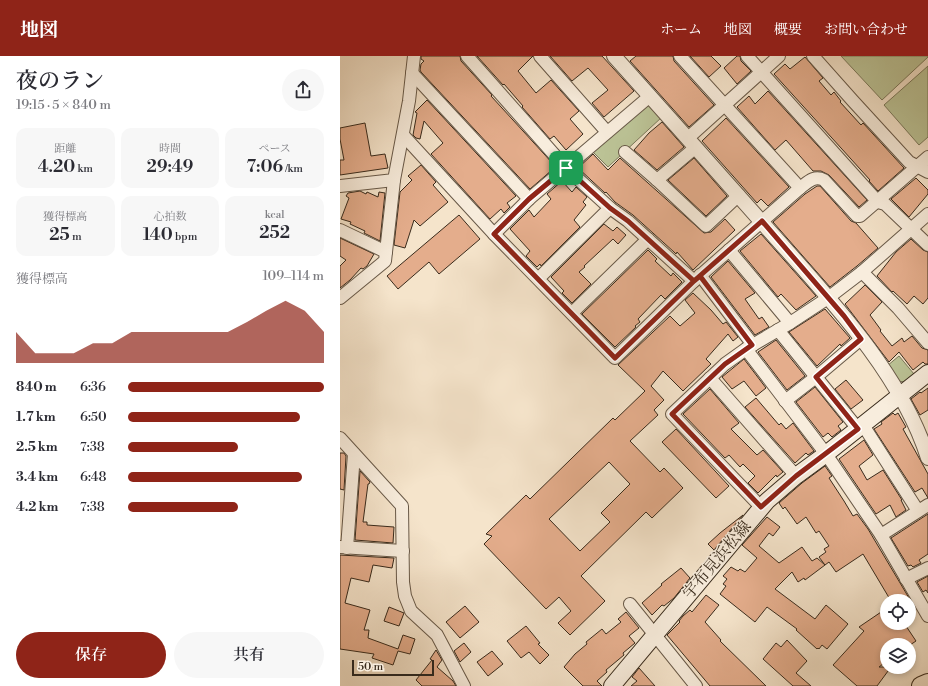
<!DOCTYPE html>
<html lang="ja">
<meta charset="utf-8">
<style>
:root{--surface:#fff;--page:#f7f7f7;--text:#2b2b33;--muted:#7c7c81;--accent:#8f2418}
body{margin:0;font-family:"Libre Bodoni","Noto Serif JP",serif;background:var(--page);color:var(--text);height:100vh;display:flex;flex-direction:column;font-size:15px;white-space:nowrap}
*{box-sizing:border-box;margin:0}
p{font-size:13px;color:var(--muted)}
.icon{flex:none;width:22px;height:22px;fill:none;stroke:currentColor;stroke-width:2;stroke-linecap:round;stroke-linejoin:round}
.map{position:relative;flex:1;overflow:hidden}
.sheet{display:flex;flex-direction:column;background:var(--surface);width:340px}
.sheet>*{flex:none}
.controls{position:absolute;left:540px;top:538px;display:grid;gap:8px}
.controls a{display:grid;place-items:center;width:36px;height:36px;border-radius:50%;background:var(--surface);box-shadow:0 2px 6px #0003;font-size:20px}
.scale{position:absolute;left:12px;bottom:10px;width:82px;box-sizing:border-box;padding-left:4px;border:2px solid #392b1c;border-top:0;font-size:11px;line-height:14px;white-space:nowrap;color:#392b1c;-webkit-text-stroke:3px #f8eddd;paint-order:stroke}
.pin{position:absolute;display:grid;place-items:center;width:34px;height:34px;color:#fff;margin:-17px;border-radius:8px;box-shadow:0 2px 6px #0006}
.round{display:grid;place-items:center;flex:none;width:42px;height:42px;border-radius:21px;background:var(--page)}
.head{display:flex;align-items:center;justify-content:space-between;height:68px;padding:0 16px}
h1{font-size:22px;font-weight:600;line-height:30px}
.stats{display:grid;grid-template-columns:repeat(3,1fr);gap:6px;height:68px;padding:4px 16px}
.stats div{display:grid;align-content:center;border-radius:10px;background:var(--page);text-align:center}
.stats b{font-size:17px;font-weight:600}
.stats small{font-size:11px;font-weight:400}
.stats p{font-size:11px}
.chart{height:112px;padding:8px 16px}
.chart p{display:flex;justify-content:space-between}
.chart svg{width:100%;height:72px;margin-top:4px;fill:var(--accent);opacity:.7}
.action{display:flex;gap:8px;margin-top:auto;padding:8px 16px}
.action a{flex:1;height:46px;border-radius:24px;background:var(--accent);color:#fff;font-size:16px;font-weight:600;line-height:46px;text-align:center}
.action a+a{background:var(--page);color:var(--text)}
ul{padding:0 16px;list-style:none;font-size:13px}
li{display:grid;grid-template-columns:64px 48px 1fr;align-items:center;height:30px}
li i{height:10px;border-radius:5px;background:var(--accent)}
header{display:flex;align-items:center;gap:24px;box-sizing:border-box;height:56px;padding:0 20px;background:var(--accent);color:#fff}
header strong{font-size:19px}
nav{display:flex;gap:22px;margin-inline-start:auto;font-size:14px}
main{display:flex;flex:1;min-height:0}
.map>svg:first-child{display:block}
</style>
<header>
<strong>地図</strong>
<nav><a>ホーム</a><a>地図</a><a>概要</a><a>お問い合わせ</a></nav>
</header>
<main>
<section class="sheet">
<div class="head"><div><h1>夜のラン</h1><p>19:15 · 5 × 840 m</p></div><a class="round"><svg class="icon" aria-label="share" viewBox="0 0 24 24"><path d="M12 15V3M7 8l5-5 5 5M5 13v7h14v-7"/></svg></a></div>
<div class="stats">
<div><p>距離</p><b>4.20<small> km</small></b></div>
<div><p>時間</p><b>29:49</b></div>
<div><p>ペース</p><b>7:06<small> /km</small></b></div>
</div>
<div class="stats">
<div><p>獲得標高</p><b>25<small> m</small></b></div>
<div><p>心拍数</p><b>140<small> bpm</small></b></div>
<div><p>kcal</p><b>252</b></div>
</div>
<div class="chart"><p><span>獲得標高</span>109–114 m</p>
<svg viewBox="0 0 160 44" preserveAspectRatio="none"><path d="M0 44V25L10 38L20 38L30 38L40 32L50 32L60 25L70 25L80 25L90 25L100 25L110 25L120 19L130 12L140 6L150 12L160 25V44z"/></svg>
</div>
<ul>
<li><b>840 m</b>6:36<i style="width:100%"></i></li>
<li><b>1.7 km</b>6:50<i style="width:88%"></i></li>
<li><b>2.5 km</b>7:38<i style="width:56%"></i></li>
<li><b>3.4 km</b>6:48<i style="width:89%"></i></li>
<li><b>4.2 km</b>7:38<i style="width:56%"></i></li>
</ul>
<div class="action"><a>保存</a><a>共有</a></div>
</section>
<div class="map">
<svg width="588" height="630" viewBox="0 0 588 630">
<rect width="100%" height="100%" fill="#f5e4cb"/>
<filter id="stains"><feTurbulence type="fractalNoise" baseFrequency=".005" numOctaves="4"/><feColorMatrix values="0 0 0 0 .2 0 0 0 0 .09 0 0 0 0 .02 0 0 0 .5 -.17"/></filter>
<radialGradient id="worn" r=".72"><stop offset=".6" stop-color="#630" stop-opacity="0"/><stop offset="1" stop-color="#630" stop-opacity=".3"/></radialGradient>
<g fill="#bcc497" stroke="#7a785a">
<polygon points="501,0 588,0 588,1 542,44"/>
<polygon points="588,10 588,81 579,89 544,49"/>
<polygon points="307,46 322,61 268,111 252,95"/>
<polygon points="559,300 574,318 565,326 558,325 547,310"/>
</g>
<g fill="#e4ad8c" stroke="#392b1c" fill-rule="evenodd">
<polygon points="81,0 120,0 121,5 152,39 151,40 215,110 212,114 190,133 81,16 80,14 81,8 84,5 81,3"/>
<polygon points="137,0 193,0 178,15 196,37 211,24 239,55 230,63 243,78 226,94 214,80 210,83 182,51 183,50 164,28 163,29"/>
<polygon points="210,0 262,0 294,35 264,61 252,47 268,34 248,12 232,25"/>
<polygon points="296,0 333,0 334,5 374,49 349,71 290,5"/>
<polygon points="350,0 371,0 381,10 369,21"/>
<polygon points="397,0 400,0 401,5 411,15 397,28 384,12"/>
<polygon points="465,1 483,22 479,25 491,39 494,36 501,45 500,46 521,69 523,67 564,112 538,135 529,125 530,124 434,18 445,8 450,13"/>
<polygon points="428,35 527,144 519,151 489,119 481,115 473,115 446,84 435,94 397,51 409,40 415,48"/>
<polygon points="87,44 176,140 167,147 170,151 164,157 161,153 150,163 91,98 103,87 84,65 80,83 76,82 73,79 77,57 75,56"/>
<polygon points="386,62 449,131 428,150 421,143 417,147 362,85"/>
<polygon points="322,66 344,91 317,114 294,94 309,77"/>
<polygon points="25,67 31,100 45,98 48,112 0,119 0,104 4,104 0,83 0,72"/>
<polygon points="253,98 268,114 280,102 364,177 371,176 385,163 395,174 353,214 337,196 336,198 334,196 293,159 275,146 266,136 265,137 238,112"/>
<polygon points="354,102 387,140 366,160 328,124"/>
<polygon points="81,109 96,126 93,129 108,146 80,170 74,164 65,192 54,189 60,136 72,124 68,120"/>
<polygon points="576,122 588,134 588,138 569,161 551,143"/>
<polygon points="222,125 232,136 236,131 247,141 243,146 246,149 234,164 240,171 201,210 200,208 197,211 186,200 190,195 170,173 189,154 194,161 211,143 207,138"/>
<polygon points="477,130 480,130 511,165 516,167 538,192 517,210 490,231 433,166 465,138"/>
<polygon points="20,135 26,138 27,136 38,141 39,136 45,137 40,185 24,177 25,175 10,168 11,166 1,163 9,142 6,140 8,137"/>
<polygon points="119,159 140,183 99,218 89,206 58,233 47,220"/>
<polygon points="264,168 273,175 277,171 286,179 278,188 273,183 244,210 245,211 239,216 251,228 232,247 222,237 224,235 211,221"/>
<polygon points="421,178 476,240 456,254 441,238 438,241 400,195"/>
<polygon points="0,182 34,198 27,210 23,213 21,212 10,224 0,232 0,210 6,204 0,200"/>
<polygon points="571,183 583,194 588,196 588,242 583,248 574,240 567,248 553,235 552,236 537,220 556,196"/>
<polygon points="308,194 317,203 315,205 331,220 333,217 342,226 325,243 321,239 298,263 300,266 295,270 296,271 275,291 242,258"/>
<polygon points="388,205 415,237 405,243 419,263 422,261 429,271 415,279 371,221"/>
<polygon points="525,229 542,246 530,259 541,274 540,275 552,290 562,282 564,286 572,280 582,292 588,294 588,308 585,308 583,306 573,314 559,296 549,306 505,248"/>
<path d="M353 237 371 254 383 268 386 266 398 281 393 285 388 278 366 303 371 308 343 335 323 315 311 330 324 344 314 354 318 359 290 385 320 416 324 412 343 432 312 462 306 456 241 520 265 545 230 579 218 567 231 555 219 541 206 553 144 488 152 480 146 478 186 439 190 443 273 362 275 364 305 335 278 309 330 260 340 270 355 257 345 244ZM269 406 290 428 261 457 270 466 240 495 209 463Z"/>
<polygon points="485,253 510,282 501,290 500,288 477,310 449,276"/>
<polygon points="436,284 465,320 447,334 418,296"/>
<polygon points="404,303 426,332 416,340 404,325 392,333 382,321"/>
<polygon points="506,324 523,344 511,353 495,333"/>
<polygon points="475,331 503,366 498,370 501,374 492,381 488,377 483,381 456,346"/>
<polygon points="588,332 588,354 580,359 571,343 580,336 581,337"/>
<polygon points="370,333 399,367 391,373 417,399 423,394 443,416 437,421 436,419 418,437 408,427 415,420 403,408 400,411 389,399 385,402 343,358"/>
<polygon points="416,342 439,369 441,367 446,373 453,367 474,395 468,399 466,397 455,407 405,351"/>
<polygon points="553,357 555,359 558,357 566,371 563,373 588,418 588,442 582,432 575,436 534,373 542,368 541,366"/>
<polygon points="336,373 389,430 376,442 322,386"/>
<polygon points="524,384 533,399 519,410 527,424 543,414 562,444 561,444 566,454 556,461 550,449 536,458 499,403"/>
<polygon points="0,397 4,397 6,400 4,434 0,433"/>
<polygon points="485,410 492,420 489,422 504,445 513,460 517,458 528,473 569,542 565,545 551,545 523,498 496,516 489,506 465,524 464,522 458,526 452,516 435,533 475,563 486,549 508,568 487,593 482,589 479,593 478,592 477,593 456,574 457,573 427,551 415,566 380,538 386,530 383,528 387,523 383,520 391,511 398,515 400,513 405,516 417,502 402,489 427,461 440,471 433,480 429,477 419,490 439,507 462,491 472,505 477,502 485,509 479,501 486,496 484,493 489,490 479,475 476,477 466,461 457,468 445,451 443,453 439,447 462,427"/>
<polygon points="20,415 30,426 29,428 28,428 23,466 27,466 27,469 54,471 53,487 15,484"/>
<polygon points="588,458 588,498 579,504 581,507 573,511 571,509 568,510 551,482"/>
<polygon points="403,459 374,494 368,488 380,477"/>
<polygon points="0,499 54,502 52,512 33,509 29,526 11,522 5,547 30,554 24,574 29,574 28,582 58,593 63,579 75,583 70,598 58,595 53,609 32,602 34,598 0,593"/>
<polygon points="341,512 350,522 334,542 324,550 322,549 312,559 302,547 322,529 321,528"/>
<polygon points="588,520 588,537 586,534 583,536 577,526"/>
<polygon points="366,539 379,549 365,566 381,584 380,585 426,630 370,630 327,579 340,566 339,565 343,560 350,554 352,556"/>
<polygon points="125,550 139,566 120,582 106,566"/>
<polygon points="49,551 64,557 59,570 44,565"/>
<polygon points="547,552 547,567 564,567 576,585 570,589 547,589 547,605 539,611 551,611 537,630 517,630 493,609 524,575 519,571"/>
<polygon points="286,556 299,572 289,580 295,587 283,597 284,599 266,614 267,616 257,625 262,630 243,630 224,611 235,598 247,588 246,586 262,573 266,578 281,566 278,563"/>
<polygon points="186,570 200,587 198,588 209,599 200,608 189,596 181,602 167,585"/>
<polygon points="447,584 467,605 456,617 471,630 453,630 423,603 436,587 441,591"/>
<polygon points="124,587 131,596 120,606 114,595"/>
<polygon points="96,594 102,604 97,611 113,625 116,630 82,630 76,624 92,604 90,603"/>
<polygon points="152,595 163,608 148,620 137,606"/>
<polygon points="299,612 315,630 291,630 297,625 292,621"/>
</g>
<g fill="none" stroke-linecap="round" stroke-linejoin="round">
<g stroke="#685948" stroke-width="14">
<g id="minor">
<polyline points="127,0 226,112 270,152 288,165 354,225"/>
<polyline points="200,0 267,76"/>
<polyline points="340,0 460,132"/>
<polyline points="407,0 538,146 545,148 588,189"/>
<polyline points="473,0 513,45 569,106 588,116"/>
<polyline points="72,17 189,143"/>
<path d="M63 79 154 178 275 302 354 225 460 132C468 126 474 119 484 124L517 160H520L588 101"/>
<polyline points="348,82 439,0"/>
<polyline points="356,91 317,124 366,170 399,139"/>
<polyline points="285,96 317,124"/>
<polyline points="0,130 54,124 69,45 74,0"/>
<polyline points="0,174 46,196"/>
<polyline points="154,178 189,143 310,40"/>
<polyline points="389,194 450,267"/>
<polyline points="522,216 558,252 588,287"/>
<polyline points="360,219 413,289"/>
<polyline points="199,222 270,152"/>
<polyline points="0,242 45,205 54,124"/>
<polyline points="232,257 308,183"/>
<polyline points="438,274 518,373"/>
<polyline points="406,293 486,398 541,479 588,560"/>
<polyline points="370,322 456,420"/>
<polyline points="445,345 476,321 521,283"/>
<polyline points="523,369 578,455"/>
<polyline points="0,382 62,450 63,526 65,540 71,555 97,579 124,630"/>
<polyline points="421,451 332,358 385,308 406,293 450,267 488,242 522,216 588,158"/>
<polyline points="541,479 588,449"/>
<polyline points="0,491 63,495"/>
<polyline points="7,492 14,398"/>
<polyline points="566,523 588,512"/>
<polyline points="290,548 356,630"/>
</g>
</g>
<g stroke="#685948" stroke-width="16">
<path id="tertiary" d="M274 0C325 57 377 115 427 172 486 239 561 316 588 402"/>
</g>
<g stroke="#392b1c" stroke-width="18">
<polyline id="secondary" points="272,630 427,445 456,420 486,398 588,317"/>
</g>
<g stroke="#392b1c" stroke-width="20">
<polyline id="primary" points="581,630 588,627"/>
</g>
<use href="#minor" stroke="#f8eddd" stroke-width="12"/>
<use href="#tertiary" stroke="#f8eddd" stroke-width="14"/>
<use href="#secondary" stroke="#f8eddd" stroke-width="16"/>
<use href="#primary" stroke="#f5e4cb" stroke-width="18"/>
</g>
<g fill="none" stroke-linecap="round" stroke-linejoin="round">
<g stroke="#fff" stroke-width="8">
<polyline id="route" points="226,112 270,152 288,165 354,225 360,220 412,289 385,308 332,358 421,451 456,420 518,373 476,321 521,283 504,260 422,165 354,225 275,302 154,178 189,143 226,112"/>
</g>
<use href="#route" stroke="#8f2418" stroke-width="5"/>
</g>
<g text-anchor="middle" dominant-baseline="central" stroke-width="3" stroke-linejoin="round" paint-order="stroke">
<g font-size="16" fill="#392b1c" stroke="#f8eddd">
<text transform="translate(377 504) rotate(-50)">宇布見浜松線</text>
</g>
</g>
<rect width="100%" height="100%" filter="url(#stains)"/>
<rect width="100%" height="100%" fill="url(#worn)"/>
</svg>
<div class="controls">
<a><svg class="icon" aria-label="locate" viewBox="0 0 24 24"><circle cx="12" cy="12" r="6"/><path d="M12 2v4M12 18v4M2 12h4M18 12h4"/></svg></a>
<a><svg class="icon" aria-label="layers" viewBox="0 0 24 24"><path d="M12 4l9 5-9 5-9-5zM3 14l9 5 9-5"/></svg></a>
</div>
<div class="scale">50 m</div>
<div class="pin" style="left:226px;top:112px;background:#1e9e55"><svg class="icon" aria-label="arrive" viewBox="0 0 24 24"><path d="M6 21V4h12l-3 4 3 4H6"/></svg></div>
</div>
</main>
